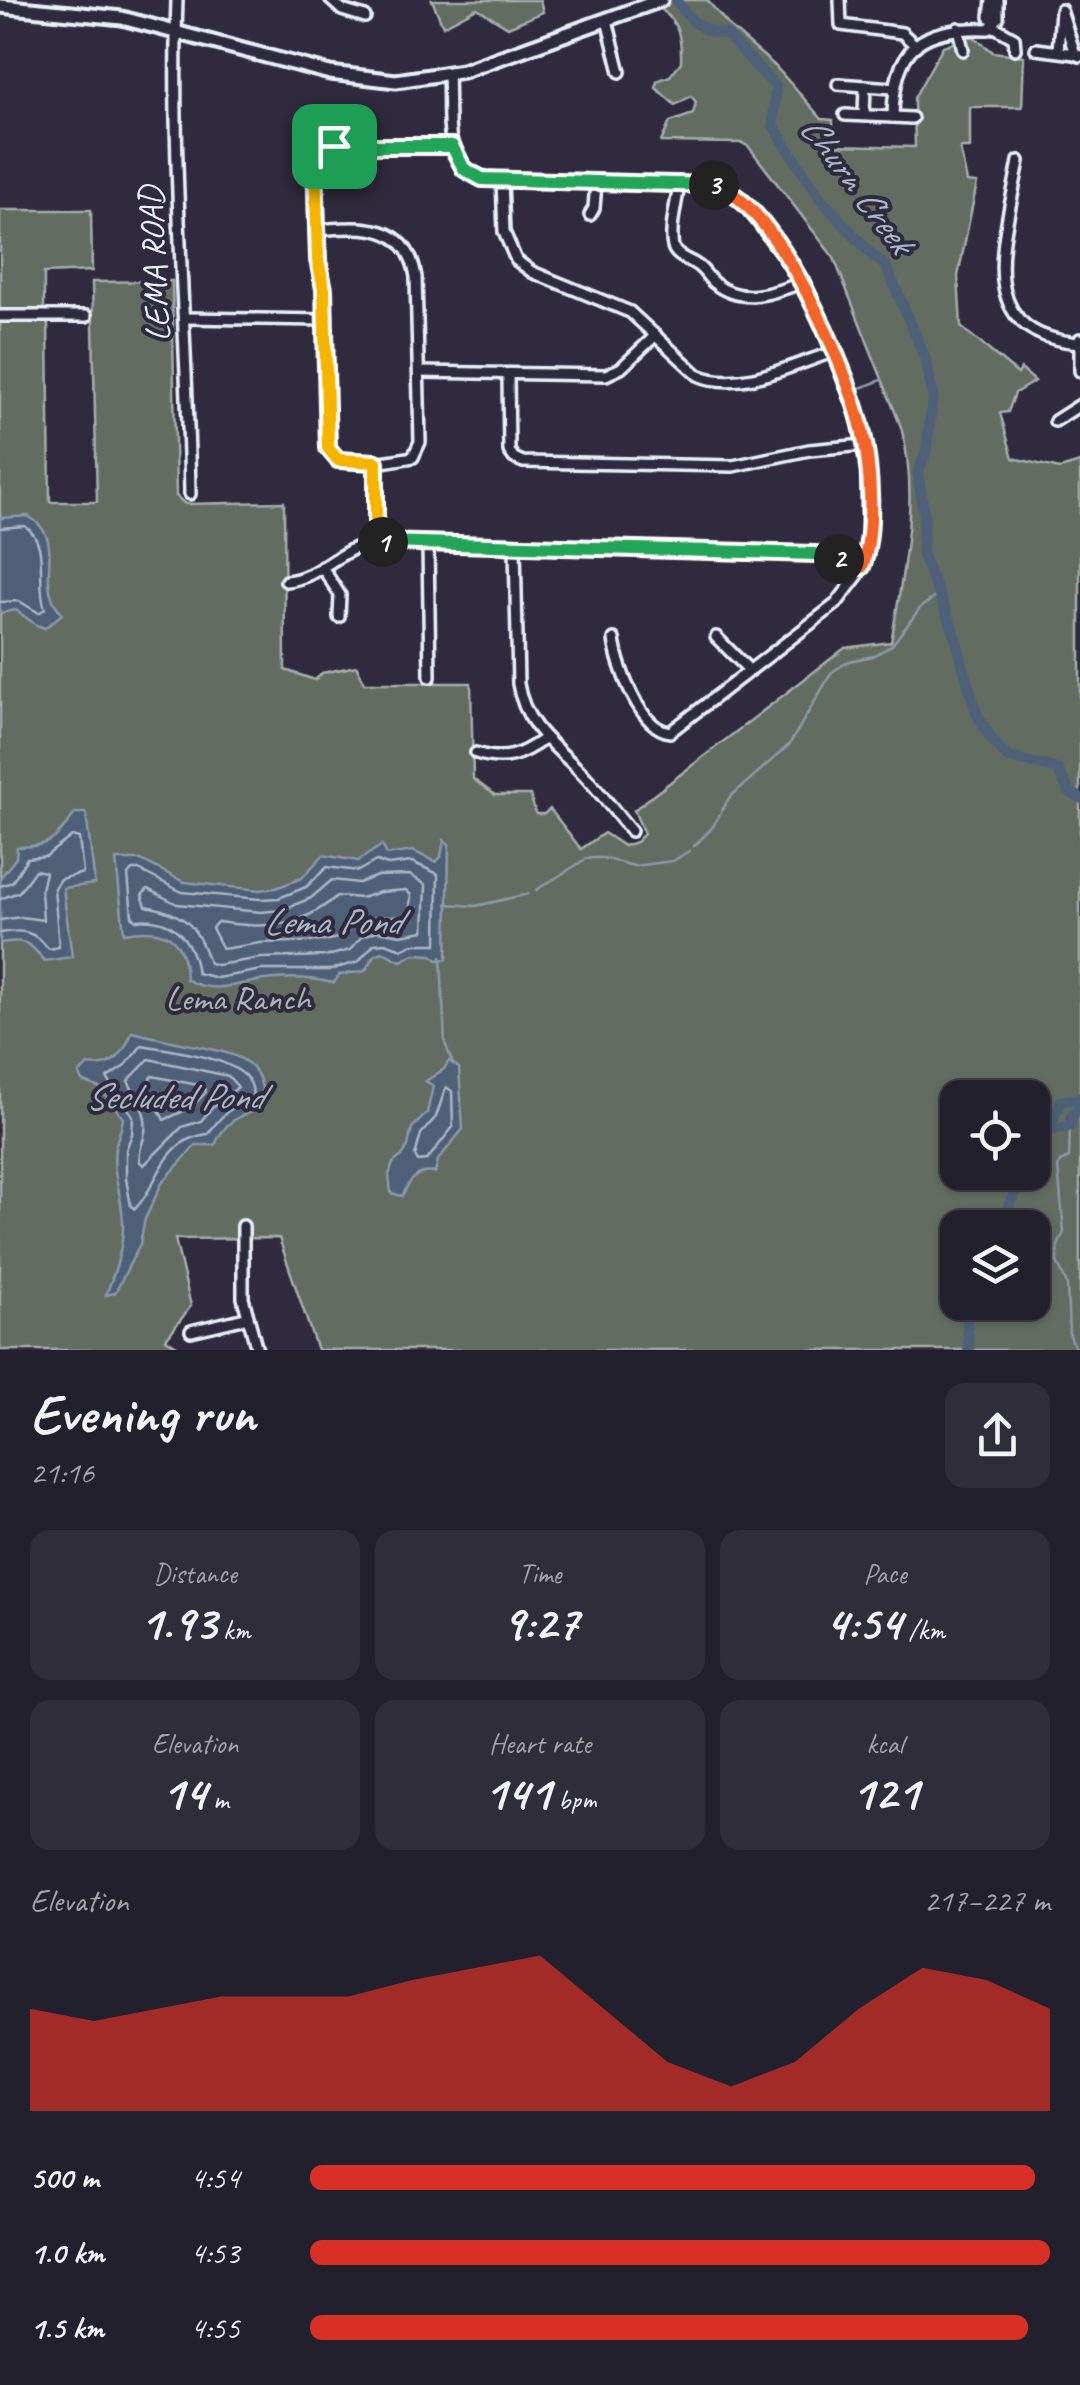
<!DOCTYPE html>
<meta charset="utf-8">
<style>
:root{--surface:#23202e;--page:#2f2d3a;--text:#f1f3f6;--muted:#a3a3aa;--line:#403e4a;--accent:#d93025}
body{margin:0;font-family:Caveat,sans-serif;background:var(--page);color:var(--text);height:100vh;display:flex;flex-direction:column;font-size:38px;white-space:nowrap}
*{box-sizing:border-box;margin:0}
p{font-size:32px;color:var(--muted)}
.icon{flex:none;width:55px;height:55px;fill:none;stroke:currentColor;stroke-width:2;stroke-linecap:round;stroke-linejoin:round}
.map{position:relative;height:1350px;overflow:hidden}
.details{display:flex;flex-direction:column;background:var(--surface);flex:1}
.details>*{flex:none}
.buttons{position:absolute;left:940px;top:1080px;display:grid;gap:20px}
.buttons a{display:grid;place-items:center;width:110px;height:110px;border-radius:20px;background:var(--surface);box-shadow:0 2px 8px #0004,0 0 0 2px var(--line);font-size:50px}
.pin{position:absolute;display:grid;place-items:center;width:85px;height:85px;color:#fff;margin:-42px;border-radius:20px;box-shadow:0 5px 15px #0006}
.km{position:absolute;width:50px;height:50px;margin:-25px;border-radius:50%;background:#222;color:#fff;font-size:28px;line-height:50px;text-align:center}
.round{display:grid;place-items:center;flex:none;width:105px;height:105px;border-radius:20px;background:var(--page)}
.summary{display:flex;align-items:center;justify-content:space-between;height:170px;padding:0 30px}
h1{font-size:55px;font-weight:800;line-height:75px}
.metrics{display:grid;grid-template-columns:repeat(3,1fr);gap:15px;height:170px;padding:10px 30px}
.metrics div{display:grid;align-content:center;border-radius:20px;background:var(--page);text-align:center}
.metrics b{font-size:50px;font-weight:800}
.metrics small{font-size:28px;font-weight:400}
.metrics p{font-size:28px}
.chart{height:280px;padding:20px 30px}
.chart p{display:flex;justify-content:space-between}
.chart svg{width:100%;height:180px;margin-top:10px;fill:var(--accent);opacity:.7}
ul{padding:0 30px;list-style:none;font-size:32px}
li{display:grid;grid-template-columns:160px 120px 1fr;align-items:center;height:75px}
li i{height:25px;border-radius:12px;background:var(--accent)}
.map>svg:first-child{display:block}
</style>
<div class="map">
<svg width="1080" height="1350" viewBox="0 0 1080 1350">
<rect width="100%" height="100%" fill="#2f2a3d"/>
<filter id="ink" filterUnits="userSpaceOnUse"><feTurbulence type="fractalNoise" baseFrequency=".01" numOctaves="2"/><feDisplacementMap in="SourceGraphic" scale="20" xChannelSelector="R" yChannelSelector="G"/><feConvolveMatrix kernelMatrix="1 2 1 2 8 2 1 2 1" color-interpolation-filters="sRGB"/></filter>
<g filter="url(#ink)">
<g fill="#646c60" stroke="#a6aeac" stroke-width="2.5" fill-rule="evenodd">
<polygon points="432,0 540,0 543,12 508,27 477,8 443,26"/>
<path d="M674 0H707L731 28 775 66 822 119 833 120V145L915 147 914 98 943 46 973 36 993 52 1024 56 1022 107H970V148H960L967 182 977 183 958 276 961 327 1018 374 1021 369 1035 381 1015 393 1008 412 1000 413 1013 458 1060 469 1080 463V1350H317L279 1238 175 1239 191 1306 166 1339 183 1350H0V320H48L50 502H97L92 282 172 281 176 496 185 504 284 502 285 670 315 680 322 673 357 666 364 683H471L473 779 495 795H530L536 814H544L550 809 581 849 604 833 624 846 636 842 644 834 634 810 845 648 891 642C903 573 920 496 901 427L834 258 749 147 742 143 661 142 670 122 693 114 696 102 691 96 675 105 656 88 657 81 670 76 681 62C682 36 678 21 657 6ZM958 1098H1032V1172H958ZM958 1228H1032V1302H958Z"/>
<polygon points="0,210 91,210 92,271 44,273 44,313 0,314"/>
</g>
<g fill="#4d6078" stroke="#8b9aab" stroke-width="2.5">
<path d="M28 516C65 538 40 570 53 600 55 605 59 609 62 614L45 628 36 625 16 610 0 613V518Z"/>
<path d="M75 813H86L95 884 63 888 72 957 44 961C30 941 23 939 0 943V878L16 858 17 847C49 847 57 840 75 813Z"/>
<path d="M444 840 449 844 447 959 437 960 432 955 414 954 401 961 383 952 375 955 365 971 339 975 334 983C313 978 288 977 264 980 236 984 211 995 186 979 184 935 164 926 124 933L116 860H141L184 882 260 890 276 888 302 878 323 855 358 861 382 845 387 855 413 851 436 862 441 857Z"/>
<path d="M132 1032C153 1037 175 1042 196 1046 235 1054 268 1059 262 1109 240 1114 224 1122 215 1145H196L162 1183 145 1219 140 1244 115 1293 106 1295C114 1274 123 1250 123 1226 124 1200 111 1174 115 1148 117 1138 122 1129 123 1118L100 1088 82 1081 79 1074 88 1065C113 1069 124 1054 132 1032Z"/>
<path d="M449 1061 459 1068 463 1129 438 1160 435 1173C416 1170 410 1180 402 1196L391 1193 389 1175 393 1163 402 1156 408 1146 412 1128 427 1113 433 1086 426 1081 444 1069Z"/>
</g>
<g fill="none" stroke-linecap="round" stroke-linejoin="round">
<g stroke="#aab7c5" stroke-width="2.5">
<path d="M0 528 25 526C51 544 35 582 45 609L39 613 19 601 0 602"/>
<path d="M376 861 388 865 412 862 438 874 437 944H413L402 949 385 943 374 944 358 962 329 970H262L217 978 197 973C192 939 173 916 136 920L132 916 128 875 132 870H139L182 892 260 899 279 898 306 887 327 867 358 871Z"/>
<path d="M410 875 426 885 424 931 401 935 377 931 362 936 350 950 327 956 261 958 217 965 209 963C197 924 185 914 146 906L142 895 148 889 177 904 261 912 282 910 311 898 332 880 359 883 377 876Z"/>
<path d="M0 886 12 882 27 858 46 856 72 836 79 838 83 873 60 879 54 888 59 947 49 949C34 931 23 929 0 933"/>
<path d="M406 890 411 895 409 916 367 918 354 924 341 937 325 941 260 943 223 949 212 928 217 922C266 928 298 930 337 896L361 898 380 892Z"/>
<polyline points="0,899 19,892 35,870 45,872 41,890 43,920 21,917 0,920"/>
<path d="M142 1045C170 1051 266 1058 251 1101 231 1105 220 1117 208 1134 161 1139 159 1186 135 1209L131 1206 126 1179V1150L132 1134 133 1116 107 1078 125 1066Z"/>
<path d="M149 1059 228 1076 238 1087 211 1109 201 1121 182 1127 144 1165 140 1162C138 1151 142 1147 144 1137 150 1114 137 1100 128 1081Z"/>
<polygon points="152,1076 203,1086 206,1092 192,1107 164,1120 147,1086"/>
<polygon points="446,1087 452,1091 453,1127 427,1160 418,1161 415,1156 421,1134 436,1117"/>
</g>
<g stroke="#8b9aab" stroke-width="2.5">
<polyline points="857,389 882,380"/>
<polyline points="694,846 712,828 729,798 789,745 832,672 849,661 873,656 892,645 921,607 939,594"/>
<polyline points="536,890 588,858 603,858 634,866 673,861 689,851"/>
<polyline points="447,904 476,906 528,894"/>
<polyline points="441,957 445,1043 453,1064"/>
<polyline points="1070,1126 1069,1158 1060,1162 1058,1167 1064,1232 1058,1246 1057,1261 1067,1285 1069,1333 1076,1350"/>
</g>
<g stroke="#4d6078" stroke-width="11">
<path d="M676 0C690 21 701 32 726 34L776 87 773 125 820 198 869 252 886 266 926 360 933 396 926 452 918 473 924 515 922 554 953 629 976 712 990 737 1007 757 1057 769 1069 791 1080 798"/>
<polyline points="1048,1131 1070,1126 1071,1117 1080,1107"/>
<polyline points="1032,1143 1048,1131 1060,1102 1080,1098"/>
<polyline points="997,1228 1015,1194 1018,1172"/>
<polyline points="966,1302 969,1350"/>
</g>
<g stroke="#e8f1f8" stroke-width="16">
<g id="minor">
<path d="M177 0C171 165 187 329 190 494"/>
<polyline points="331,0 342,10 365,17"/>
<polyline points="840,0 841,25 902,33 916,46"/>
<polyline points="992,0 990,17 994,22"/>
<polyline points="607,20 620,72"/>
<polyline points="993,26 1014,38 1015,49"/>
<polyline points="958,28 963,50"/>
<polyline points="1036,49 1075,54"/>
<polyline points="1058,51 1061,10 1075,54 1080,56"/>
<path d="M448 75C451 124 438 177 502 180L709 184 727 189 741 199 807 288 859 419 867 472 868 545 858 575 836 604 670 732C640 729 617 666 614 639"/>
<polyline points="838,84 865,86 864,115"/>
<polyline points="865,86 893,88"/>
<polyline points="845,115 893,117"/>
<path d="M912 118 893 117C894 46 920 27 989 29L998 18V0"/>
<path d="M1019 161C1006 236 968 335 1080 343"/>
<path d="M502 180 504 232 516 260 532 272 630 312 698 375C738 393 793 365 833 352"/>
<path d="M679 184C677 202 669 229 673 247 677 258 689 259 698 266 704 270 708 278 714 283 743 306 773 293 804 282"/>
<polyline points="590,215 594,208 596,183"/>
<path d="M316 230C360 227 407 220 416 277L420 442 413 457C390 461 345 471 329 451L324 289 318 260 316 230 315 161 320 151 334 146H452"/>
<polyline points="0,316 86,316"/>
<polyline points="185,318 325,320"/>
<polyline points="1080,339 1080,371"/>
<polyline points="420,372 606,375 621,368 656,335"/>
<polyline points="508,375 509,451 514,458 523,462 733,466 809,450 864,445"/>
<polyline points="1055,421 1080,405"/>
<polyline points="376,461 376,542"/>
<polyline points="428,544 430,677"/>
<path d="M515 547 518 684C525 726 553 744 580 771 599 790 614 811 631 831"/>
<polyline points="322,567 340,595 339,617"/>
<path d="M286 581C321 578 341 546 376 542L816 554 862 567"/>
<polyline points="716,637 750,671"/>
<path d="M476 753C504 762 520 756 544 739"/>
<polyline points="243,1226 243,1298 257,1350"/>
<polyline points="191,1331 246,1318"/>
</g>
</g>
<g stroke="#e8f1f8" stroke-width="19">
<polyline id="major" points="0,6 122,18 330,73 396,81 463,71 661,0"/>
</g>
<use href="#minor" stroke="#2f2a3d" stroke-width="9"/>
<use href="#major" stroke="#2f2a3d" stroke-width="11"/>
</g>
</g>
<g fill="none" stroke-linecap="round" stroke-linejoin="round" filter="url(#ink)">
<g stroke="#fff" stroke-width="20">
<polyline id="split-1" points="334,146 320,151 315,161 318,260 324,289 328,448 338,460 376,462 376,542 383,542"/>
</g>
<g stroke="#fff" stroke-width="20">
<polyline id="split-2" points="383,542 816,554 839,559"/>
</g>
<g stroke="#fff" stroke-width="20">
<path id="split-3" d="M714 185C776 201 848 370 862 429 871 467 875 531 862 567L839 559"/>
</g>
<g stroke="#fff" stroke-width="20">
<polyline id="split-4" points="334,146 452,146 464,169 482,179 714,185"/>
</g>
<use href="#split-1" stroke="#f5b400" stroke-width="12"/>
<use href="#split-2" stroke="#22a559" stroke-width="12"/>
<use href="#split-3" stroke="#f0652b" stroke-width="12"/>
<use href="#split-4" stroke="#22a559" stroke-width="12"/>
</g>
<g text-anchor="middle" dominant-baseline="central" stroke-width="8" stroke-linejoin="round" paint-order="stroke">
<g font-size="35" fill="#e8f1f8" stroke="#2f2a3d">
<text transform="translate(154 264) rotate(-93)">LEMA ROAD</text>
</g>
<g font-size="35" fill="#adb5b4" stroke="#2f2a3d">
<text x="238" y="998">Lema Ranch</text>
</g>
<g font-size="38" font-style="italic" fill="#aab7c5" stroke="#2f2a3d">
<text transform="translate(857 184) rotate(53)">Churn Creek</text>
<text x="332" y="921">Lema Pond</text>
<text x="174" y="1096">Secluded Pond</text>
</g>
</g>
</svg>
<div class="buttons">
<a><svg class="icon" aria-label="locate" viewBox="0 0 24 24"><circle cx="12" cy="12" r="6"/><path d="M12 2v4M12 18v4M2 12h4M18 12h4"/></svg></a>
<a><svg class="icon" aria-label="layers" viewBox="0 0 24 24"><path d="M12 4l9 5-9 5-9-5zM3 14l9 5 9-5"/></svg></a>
</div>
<div class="pin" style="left:334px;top:146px;background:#1e9e55"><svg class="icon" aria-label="arrive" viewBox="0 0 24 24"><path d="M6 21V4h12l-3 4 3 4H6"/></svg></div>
<b class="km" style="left:383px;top:542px">1</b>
<b class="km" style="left:839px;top:559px">2</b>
<b class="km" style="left:714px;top:185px">3</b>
</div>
<section class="details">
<div class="summary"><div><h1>Evening run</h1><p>21:16</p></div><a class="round"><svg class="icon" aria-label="share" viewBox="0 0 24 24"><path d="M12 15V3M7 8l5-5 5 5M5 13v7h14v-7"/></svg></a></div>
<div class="metrics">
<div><p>Distance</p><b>1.93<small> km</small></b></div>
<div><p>Time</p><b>9:27</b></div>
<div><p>Pace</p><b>4:54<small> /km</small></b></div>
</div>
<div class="metrics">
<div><p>Elevation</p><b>14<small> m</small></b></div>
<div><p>Heart rate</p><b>141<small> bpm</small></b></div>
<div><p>kcal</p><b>121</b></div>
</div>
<div class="chart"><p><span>Elevation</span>217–227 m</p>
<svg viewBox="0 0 160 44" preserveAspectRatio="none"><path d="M0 44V19L10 22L20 19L30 16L40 16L50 16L60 12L70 9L80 6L90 19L100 32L110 38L120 32L130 19L140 9L150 12L160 19V44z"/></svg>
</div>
<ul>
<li><b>500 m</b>4:54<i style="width:98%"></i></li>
<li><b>1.0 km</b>4:53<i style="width:100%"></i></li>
<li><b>1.5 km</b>4:55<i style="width:97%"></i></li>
</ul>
</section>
